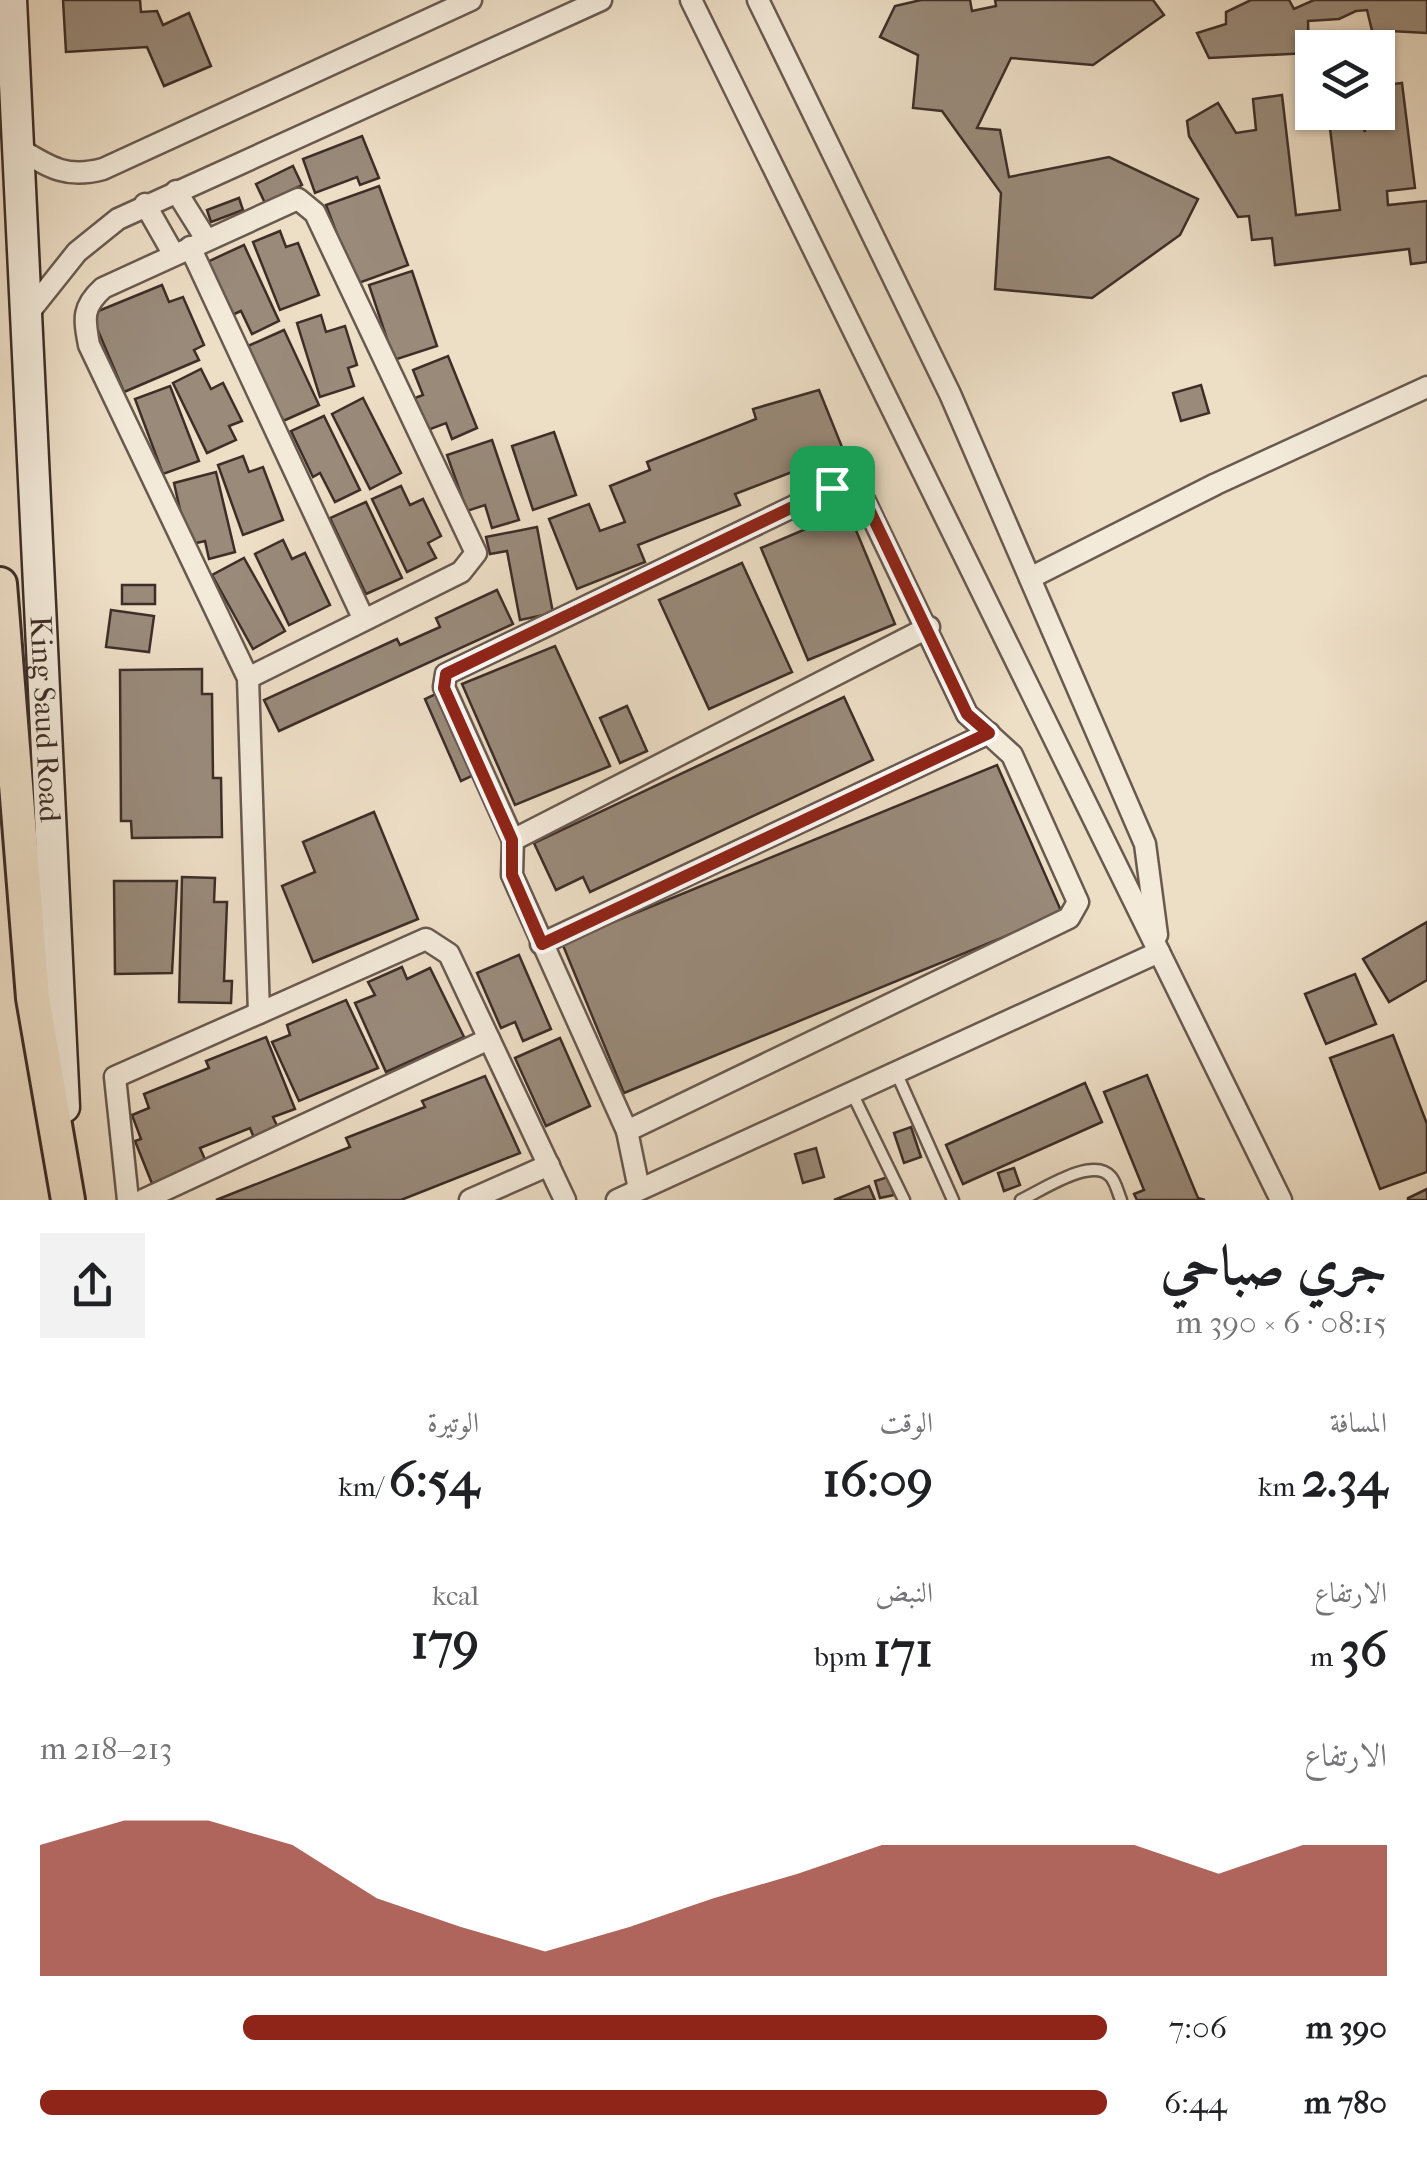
<!DOCTYPE html>
<html lang="ar">
<meta charset="utf-8">
<style>
:root{--surface:#fff;--page:#f2f2f2;--text:#202124;--muted:#757577;--accent:#8f2418}
body{margin:0;font-family:"IM FELL French Canon",Amiri,serif;background:var(--page);color:var(--text);direction:rtl;height:100vh;display:flex;flex-direction:column;font-size:38px;white-space:nowrap}
*{box-sizing:border-box;margin:0}
p{font-size:32px;color:var(--muted)}
.icon{flex:none;width:55px;height:55px;fill:none;stroke:currentColor;stroke-width:2;stroke-linecap:round;stroke-linejoin:round}
.map{position:relative;height:1200px;overflow:hidden;direction:ltr}
.details{display:flex;flex-direction:column;background:var(--surface);flex:1}
.details>*{flex:none}
.buttons{position:absolute;left:1295px;top:30px;display:grid;gap:20px}
.buttons a{display:grid;place-items:center;width:100px;height:100px;border-radius:0px;background:var(--surface);box-shadow:0 2px 8px #0004;font-size:50px}
.pin{position:absolute;display:grid;place-items:center;width:85px;height:85px;color:#fff;margin:-42px;border-radius:20px;box-shadow:0 5px 15px #0006}
.round{display:grid;place-items:center;flex:none;width:105px;height:105px;border-radius:0px;background:var(--page)}
.summary{display:flex;align-items:center;justify-content:space-between;height:170px;padding:0 40px}
h1{font-size:55px;font-weight:700;line-height:75px}
.stats{display:grid;grid-template-columns:repeat(3,1fr);gap:15px;height:170px;padding:10px 40px}
.stats div{display:grid;align-content:center}
.stats b{font-size:50px;font-weight:700}
.stats small{font-size:28px;font-weight:400}
.stats p{font-size:28px}
.chart{height:280px;padding:20px 40px}
.chart p{display:flex;justify-content:space-between}
.chart svg{width:100%;height:180px;margin-top:10px;fill:var(--accent);opacity:.7}
ul{padding:0 40px;list-style:none;font-size:32px}
li{display:grid;grid-template-columns:160px 120px 1fr;align-items:center;height:75px}
li i{height:25px;border-radius:12px;background:var(--accent)}
.map>svg:first-child{display:block}
</style>
<div class="map">
<svg width="1427" height="1200" viewBox="0 0 1427 1200">
<rect width="100%" height="100%" fill="#eddec6"/>
<filter id="stains"><feTurbulence type="fractalNoise" baseFrequency=".002" numOctaves="4"/><feColorMatrix values="0 0 0 0 .2 0 0 0 0 .09 0 0 0 0 .02 0 0 0 .5 -.17"/></filter>
<radialGradient id="worn" r=".72"><stop offset=".6" stop-color="#630" stop-opacity="0"/><stop offset="1" stop-color="#630" stop-opacity=".3"/></radialGradient>
<g fill="#998a7a" stroke="#3d2e28" stroke-width="2.5">
<polygon points="63,0 140,0 141,12 157,11 163,25 189,13 211,66 164,86 147,47 66,52"/>
<polygon points="970,0 972,11 996,6 995,0 1153,0 1164,15 1093,65 1011,58 977,128 1000,130 1009,177 1109,157 1198,199 1180,235 1092,298 995,289 1001,193 942,111 913,108 918,55 880,37 895,6 921,0"/>
<polygon points="1251,0 1289,0 1294,9 1314,0 1427,0 1427,33 1390,31 1374,39 1367,10 1356,11 1339,19 1308,21 1309,53 1209,58 1197,33 1226,24 1226,12"/>
<polygon points="1402,83 1415,188 1387,191 1388,205 1427,201 1427,262 1411,264 1409,249 1275,265 1272,238 1252,240 1249,216 1238,217 1189,136 1187,121 1218,103 1236,133 1256,130 1253,99 1282,95 1296,215 1340,210 1328,112 1354,112 1365,132 1363,112 1378,112 1378,86"/>
<polygon points="362,136 379,178 360,185 357,177 315,193 303,159"/>
<polygon points="293,166 302,185 265,203 256,184"/>
<polygon points="379,186 408,265 356,284 326,205"/>
<polygon points="239,198 243,210 211,222 207,210"/>
<polygon points="280,231 286,247 298,243 319,295 280,310 253,242"/>
<polygon points="244,245 279,321 252,334 241,311 232,315 207,262"/>
<polygon points="412,271 437,346 394,360 369,285"/>
<polygon points="162,285 169,302 183,297 204,345 194,350 199,360 124,392 91,314"/>
<polygon points="321,315 326,332 345,326 357,365 348,368 354,386 320,397 297,323"/>
<polygon points="284,330 319,405 283,421 248,346"/>
<polygon points="448,356 477,428 452,439 446,423 428,430 415,398 423,395 413,370"/>
<polygon points="201,369 211,389 223,383 242,421 229,426 236,440 207,453 173,383"/>
<polygon points="1201,385 1209,413 1181,421 1173,393"/>
<polygon points="170,386 199,461 163,474 135,399"/>
<polygon points="819,390 844,452 735,494 740,505 638,545 645,562 577,589 549,519 589,504 600,531 625,522 610,486 650,470 647,462 756,419 753,409"/>
<polygon points="363,398 401,473 370,489 332,414"/>
<polygon points="324,416 360,490 335,502 320,473 313,477 291,431"/>
<polygon points="554,432 576,495 533,510 512,446"/>
<polygon points="492,440 519,520 492,528 485,505 467,511 447,455"/>
<polygon points="243,456 249,472 263,467 283,520 243,535 218,465"/>
<polygon points="216,472 235,552 209,559 205,541 188,545 174,483"/>
<polygon points="401,486 410,505 423,499 441,536 428,543 436,558 407,572 372,499"/>
<polygon points="366,502 402,578 366,594 330,518"/>
<polygon points="848,511 895,624 808,660 761,548"/>
<polygon points="537,527 553,613 520,620 507,551 490,554 486,537"/>
<polygon points="283,540 292,559 305,553 330,605 289,625 255,554"/>
<polygon points="244,558 285,631 253,649 212,575"/>
<polygon points="742,563 792,672 709,709 659,600"/>
<rect x="122" y="585" width="33" height="19"/>
<polygon points="497,590 513,624 279,731 264,700 397,639 400,645 440,627 436,618"/>
<polygon points="111,610 154,616 149,652 106,647"/>
<polygon points="555,646 610,766 515,805 462,684"/>
<polygon points="202,669 202,694 212,694 213,778 221,778 222,837 132,838 131,821 121,821 120,670"/>
<polygon points="440,692 476,774 461,781 425,699"/>
<polygon points="844,697 873,760 590,892 583,877 556,890 534,843"/>
<polygon points="627,706 647,751 620,763 600,718"/>
<polygon points="997,765 1062,913 624,1093 562,943"/>
<polygon points="374,812 418,919 313,962 282,886 315,872 303,842"/>
<polygon points="182,877 215,878 214,902 227,902 224,981 232,981 231,1003 179,1002"/>
<polygon points="114,881 177,881 172,973 115,974"/>
<polygon points="1427,922 1427,980 1389,1002 1363,959"/>
<polygon points="519,955 551,1029 523,1041 515,1022 501,1028 477,973"/>
<polygon points="402,967 407,979 430,968 464,1037 386,1072 355,1003 375,995 368,982"/>
<polygon points="1355,974 1376,1024 1326,1044 1305,994"/>
<polygon points="346,1000 378,1068 299,1101 272,1042 290,1035 287,1025"/>
<polygon points="1393,1035 1427,1124 1427,1172 1380,1189 1330,1058"/>
<polygon points="266,1037 295,1109 273,1117 278,1128 254,1138 250,1128 200,1148 207,1164 153,1186 135,1141 141,1139 132,1115 149,1108 144,1094 209,1068 206,1061"/>
<polygon points="560,1038 590,1106 546,1126 515,1058"/>
<polygon points="1147,1075 1198,1198 1205,1200 1137,1200 1134,1194 1144,1190 1104,1092"/>
<polygon points="485,1076 520,1153 401,1200 216,1200 350,1147 346,1138 425,1107 422,1101"/>
<polygon points="1085,1083 1102,1122 963,1184 946,1145"/>
<polygon points="911,1127 921,1157 904,1163 894,1133"/>
<polygon points="816,1148 824,1177 803,1183 795,1154"/>
<polygon points="1014,1168 1020,1185 1004,1191 998,1173"/>
<polygon points="888,1177 894,1195 880,1198 875,1181"/>
<polygon points="869,1186 875,1200 834,1200"/>
<polygon points="1427,1189 1427,1200 1408,1200 1408,1198"/>
</g>
<g fill="none" stroke-linecap="round" stroke-linejoin="round">
<g stroke="#695a50" stroke-width="15">
<g id="service">
<polyline points="896,1072 953,1200"/>
<polyline points="852,1093 904,1200"/>
<path d="M1021 1200C1041 1191 1093 1155 1111 1177 1116 1183 1118 1193 1121 1200"/>
</g>
</g>
<g stroke="#695a50" stroke-width="25">
<g id="minor">
<polyline points="691,0 1281,1200"/>
<polyline points="758,0 950,394 1145,844 1157,935"/>
<path d="M18 148C49 167 66 179 103 169L471 0"/>
<polyline points="176,191 206,239"/>
<polyline points="145,204 174,255"/>
<polyline points="190,247 364,620"/>
<polyline points="26,316 77,252 118,219 601,0"/>
<polyline points="1030,578 1216,484 1427,387"/>
<path d="M248 678 461 572 476 553 315 213 298 199 103 288C82 307 84 318 89 345L248 678 259 1013"/>
<polyline points="513,840 444,687 446,674 832,488 857,485 967,714 1012,755 1078,902 1069,918 627,1131"/>
<polyline points="541,944 989,733"/>
<polyline points="639,1189 627,1131 512,875 513,840 929,627"/>
<polyline points="128,1200 115,1077 426,939 449,954 565,1200"/>
<polyline points="143,1200 489,1039"/>
<polyline points="470,1200 549,1165"/>
<polyline points="617,1200 1159,952"/>
</g>
</g>
<g stroke="#3d2e28" stroke-width="35">
<g id="secondary">
<path id="s1" d="M11 0 64 1107"/>
</g>
</g>
<g stroke="#3d2e28" stroke-width="38">
<polyline id="primary" points="0,584 33,998 68,1200"/>
</g>
<use href="#service" stroke="#f3eada" stroke-width="10"/>
<use href="#minor" stroke="#f3eada" stroke-width="20"/>
<use href="#secondary" stroke="#f3eada" stroke-width="30"/>
<use href="#primary" stroke="#eddec6" stroke-width="32"/>
</g>
<g fill="none" stroke-linecap="round" stroke-linejoin="round">
<g stroke="#fff" stroke-width="20">
<polygon id="route" points="857,484 967,714 989,733 542,944 512,875 512,840 444,688 446,674 832,488"/>
</g>
<use href="#route" stroke="#8f2418" stroke-width="12"/>
</g>
<g text-anchor="middle" dominant-baseline="central" stroke-width="9" stroke-linejoin="round" paint-order="stroke">
<g font-size="30" fill="#3d2e28" stroke="#f3eada">
<text stroke="none"><textPath href="#s1" startOffset="720">King Saud Road</textPath></text>
</g>
</g>
<rect width="100%" height="100%" filter="url(#stains)"/>
<rect width="100%" height="100%" fill="url(#worn)"/>
</svg>
<div class="buttons">
<a><svg class="icon" aria-label="layers" viewBox="0 0 24 24"><path d="M12 4l9 5-9 5-9-5zM3 14l9 5 9-5"/></svg></a>
</div>
<div class="pin" style="left:832px;top:488px;background:#1e9e55"><svg class="icon" aria-label="arrive" viewBox="0 0 24 24"><path d="M6 21V4h12l-3 4 3 4H6"/></svg></div>
</div>
<section class="details">
<div class="summary"><div><h1>جري صباحي</h1><p>08:15 · 6 × 390 m</p></div><a class="round"><svg class="icon" aria-label="share" viewBox="0 0 24 24"><path d="M12 15V3M7 8l5-5 5 5M5 13v7h14v-7"/></svg></a></div>
<div class="stats">
<div><p>المسافة</p><b>2.34<small> km</small></b></div>
<div><p>الوقت</p><b>16:09</b></div>
<div><p>الوتيرة</p><b>6:54<small> /km</small></b></div>
</div>
<div class="stats">
<div><p>الارتفاع</p><b>36<small> m</small></b></div>
<div><p>النبض</p><b>171<small> bpm</small></b></div>
<div><p>kcal</p><b>179</b></div>
</div>
<div class="chart"><p><span>الارتفاع</span>213–218 m</p>
<svg viewBox="0 0 160 44" preserveAspectRatio="none"><path d="M0 44V12L10 6L20 6L30 12L40 25L50 32L60 38L70 32L80 25L90 19L100 12L110 12L120 12L130 12L140 19L150 12L160 12V44z"/></svg>
</div>
<ul>
<li><b>390 m</b>7:06<i style="width:81%"></i></li>
<li><b>780 m</b>6:44<i style="width:100%"></i></li>
</ul>
</section>
